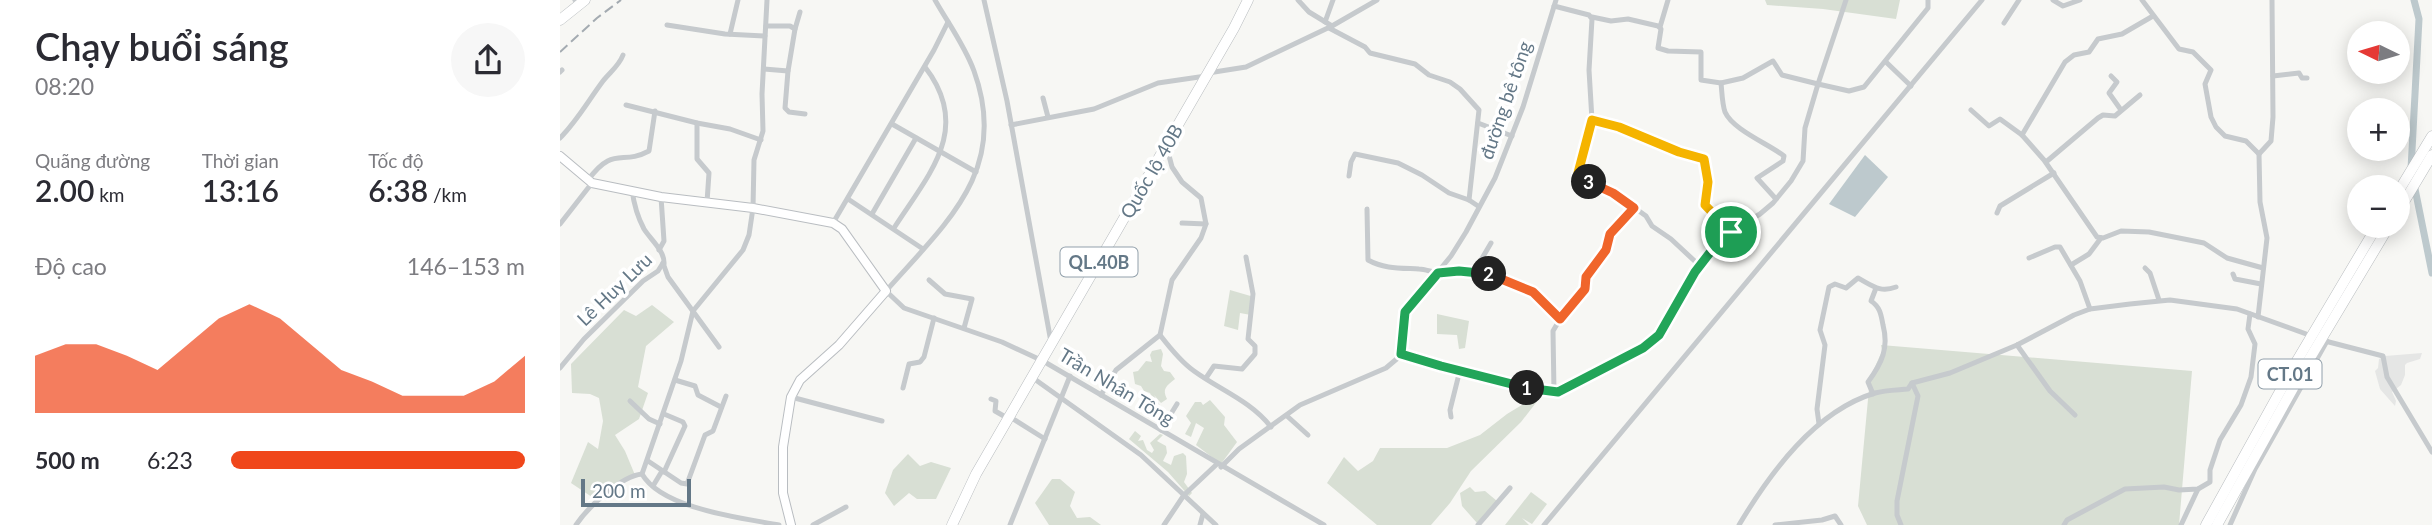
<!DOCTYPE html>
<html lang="vi">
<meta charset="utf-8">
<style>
:root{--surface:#fff;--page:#f7f7f7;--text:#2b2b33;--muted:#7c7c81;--accent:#f0471b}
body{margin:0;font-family:Lato,sans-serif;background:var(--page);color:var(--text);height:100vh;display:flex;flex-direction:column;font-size:26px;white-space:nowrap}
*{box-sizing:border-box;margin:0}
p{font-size:23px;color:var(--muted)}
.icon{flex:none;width:38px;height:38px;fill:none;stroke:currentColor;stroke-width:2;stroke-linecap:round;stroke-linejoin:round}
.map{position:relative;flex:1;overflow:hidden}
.details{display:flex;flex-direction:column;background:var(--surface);width:560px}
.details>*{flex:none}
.needle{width:46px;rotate:275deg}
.fabs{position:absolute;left:1787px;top:21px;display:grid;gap:14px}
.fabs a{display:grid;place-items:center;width:63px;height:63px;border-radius:50%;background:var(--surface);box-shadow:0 4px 18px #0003;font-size:35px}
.scale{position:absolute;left:21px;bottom:18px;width:110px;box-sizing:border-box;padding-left:7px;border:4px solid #647887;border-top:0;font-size:19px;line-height:24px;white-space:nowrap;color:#647887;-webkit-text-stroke:5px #fff;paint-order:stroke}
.pin{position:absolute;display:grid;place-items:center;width:60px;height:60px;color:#fff;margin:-30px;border:4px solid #fff;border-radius:50%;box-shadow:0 2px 7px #0007}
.km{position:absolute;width:35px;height:35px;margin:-18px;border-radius:50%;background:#222;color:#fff;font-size:19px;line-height:35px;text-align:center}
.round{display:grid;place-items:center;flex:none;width:74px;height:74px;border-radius:37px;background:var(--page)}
.head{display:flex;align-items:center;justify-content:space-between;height:119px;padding:0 35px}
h1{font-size:38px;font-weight:600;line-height:52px}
.figures{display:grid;grid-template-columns:repeat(3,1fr);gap:10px;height:119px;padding:7px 35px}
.figures div{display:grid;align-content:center}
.figures b{font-size:30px;font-weight:600}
.figures small{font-size:19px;font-weight:400}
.figures p{font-size:19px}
.chart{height:196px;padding:14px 35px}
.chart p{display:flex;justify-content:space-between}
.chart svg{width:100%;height:126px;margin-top:7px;fill:var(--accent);opacity:.7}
ul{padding:0 35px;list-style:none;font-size:23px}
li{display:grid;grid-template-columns:112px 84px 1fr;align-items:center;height:52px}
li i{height:18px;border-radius:9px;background:var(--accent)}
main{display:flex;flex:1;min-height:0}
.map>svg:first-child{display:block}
</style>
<main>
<section class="details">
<div class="head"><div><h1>Chạy buổi sáng</h1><p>08:20</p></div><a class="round"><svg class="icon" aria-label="share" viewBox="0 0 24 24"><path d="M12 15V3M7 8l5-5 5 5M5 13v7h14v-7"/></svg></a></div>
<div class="figures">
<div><p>Quãng đường</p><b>2.00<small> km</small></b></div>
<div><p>Thời gian</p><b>13:16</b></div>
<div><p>Tốc độ</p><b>6:38<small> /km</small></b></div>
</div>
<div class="chart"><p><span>Độ cao</span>146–153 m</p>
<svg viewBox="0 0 160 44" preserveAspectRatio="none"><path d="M0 44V24L10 20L20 20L30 24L40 29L50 20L60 11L70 6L80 11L90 20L100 29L110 33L120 38L130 38L140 38L150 33L160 24V44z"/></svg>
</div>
<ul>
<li><b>500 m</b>6:23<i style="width:100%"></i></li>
</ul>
</section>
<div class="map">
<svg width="1872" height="525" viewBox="0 0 1872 525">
<rect width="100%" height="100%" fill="#f7f7f4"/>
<polygon fill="#e5e6e5" points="1862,353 1860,359 1847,363 1845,365 1845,375 1841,385 1832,392 1836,401 1835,406 1820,389 1815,371 1818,368 1819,359 1825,356"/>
<g fill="#d8dfd4">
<polygon points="1205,0 1340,0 1336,19 1263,9 1207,5"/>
<polygon points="670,290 694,297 691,315 680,313 678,330 664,326"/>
<polygon points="92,305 114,322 86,346 78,387 88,393 79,419 55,435 65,451 75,475 32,497 11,483 28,442 38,449 43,421 39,398 30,394 12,393 11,364 64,310 76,316"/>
<polygon points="877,314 909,321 905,348 899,349 897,335 877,334"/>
<polygon points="1321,345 1632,371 1619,525 1307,525 1298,506 1310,378 1322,351"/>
<path d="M601 349 603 354 601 366 604 371 610 372 615 379C606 386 602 389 607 399L601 403 594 395 600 406 598 412 593 415 590 405 592 397 590 393 584 391 581 386 575 384 573 372 578 371 586 361 592 362 590 355 592 351Z"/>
<polygon points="985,391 961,422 911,471 890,503 871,525 817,525 767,483 784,457 798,471 813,461 820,448 887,448 920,435 947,414"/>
<polygon points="650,400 665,417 664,425 677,442 661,464 636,445 644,428 636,423 631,437 625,434 631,423 626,416 635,402 641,402 643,405"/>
<polygon points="575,431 581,436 578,441 583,440 587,450 592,453 594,450 590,443 600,434 603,435 597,441 606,446 607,453 603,461 611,465 614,456 623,453 626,456 627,474 624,482 632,493 629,496 608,472 569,439"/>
<polygon points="348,454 360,466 371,462 391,468 376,499 357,499 349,493 334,506 325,493 333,470"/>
<polygon points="492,479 500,479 515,492 510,506 517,518 530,517 541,525 489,525 475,503"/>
<polygon points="910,487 915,492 925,491 937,501 917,523 902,506 900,493"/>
<polygon points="971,492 987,504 972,524 962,518 969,525 945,525"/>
</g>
<polygon fill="#bdc9cd" points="1305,155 1328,177 1295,217 1269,204"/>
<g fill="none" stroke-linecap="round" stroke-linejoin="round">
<g stroke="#bdc9cd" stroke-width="7">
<polyline points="1851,169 1859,19 1854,0"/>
<polyline points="1854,184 1872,273"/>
</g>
<g stroke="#b9bdc1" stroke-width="10">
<polyline id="major" points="0,156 32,183 101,197 193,208 273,223 282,229 326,291 279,345 240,380 231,397 223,447 223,493 231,525"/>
</g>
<g stroke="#b8bcbf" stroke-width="11">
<g id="highway">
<polyline points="0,20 25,0"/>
<polyline points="1838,192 1872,136"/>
<polyline points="1838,212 1872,155"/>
<polyline points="392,525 416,474 674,28 688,0"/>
<polyline points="1646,525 1738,359 1817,226"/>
<polyline points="1657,525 1747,363 1829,226"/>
</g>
</g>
<g stroke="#c6cacd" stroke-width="5">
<polyline points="15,0 16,1"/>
<path d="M207 0 202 94 203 131 194 160 193 208 189 235 183 250 133 311 121 361 82 474C102 509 182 518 219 525"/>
<path d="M375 0C388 23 405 46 414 71 450 170 386 223 326 291L344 308 442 342 483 361 764 525"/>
<polyline points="424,0 447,101 491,342"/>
<polyline points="738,0 749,12 772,26"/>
<polyline points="1493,0 1503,6 1520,0"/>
<polyline points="1582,0 1619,49 1633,52 1651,70 1645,84 1651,117 1656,127 1665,136 1686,141 1699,154 1700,202 1707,238 1698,317"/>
<polyline points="994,6 1029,15 1032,19 1029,70 1032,120 1018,170 1019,176 1058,196 1086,216 1092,226 1111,239 1140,266"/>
<path d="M1032 17 1051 21 1068 19 1098 26 1101 29 1098 48 1108 51 1141 52V80L1161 83C1162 92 1162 103 1165 112 1173 130 1209 144 1224 156L1223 161 1197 178 1216 199"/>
<polyline points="765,22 773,0"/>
<polyline points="1444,23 1459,0"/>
<polyline points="107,25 165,34 205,36"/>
<polyline points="206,26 230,26 235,29 228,71 225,108 229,112 245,114"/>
<polyline points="1100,27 1108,0"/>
<polyline points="769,28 805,47 810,53 855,64 869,75 890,82 900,89 919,110 909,200"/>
<polyline points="235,29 240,12"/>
<polyline points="170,34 178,0"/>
<polyline points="1326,62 1351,86"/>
<polyline points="204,69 228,71"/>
<polyline points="0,72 2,70"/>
<polyline points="648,73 686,67 772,26 817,0"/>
<polyline points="1551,76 1557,82 1549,93 1561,110"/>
<polyline points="1713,76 1739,73 1742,78 1747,78"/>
<polyline points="1161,83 1183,78 1213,61 1222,75 1258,84 1286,0"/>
<polyline points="483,98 488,117"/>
<polyline points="66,105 137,123 170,129 201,140"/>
<polyline points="1411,110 1429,126 1440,119 1462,135 1484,160 1537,237 1543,238 1561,231 1589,232 1644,243 1667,258 1703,268"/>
<polyline points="1032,120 1059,127 1119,152 1145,159 1148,182 1145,207 1171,232"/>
<polyline points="137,123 137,159 149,173 147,202"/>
<polyline points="918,123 952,136"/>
<polyline points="332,124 416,172"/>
<polyline points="451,125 534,109 598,83 646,76"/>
<polyline points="1462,135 1505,62 1514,55 1529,52 1538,39 1562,34 1593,16"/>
<path d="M0 138C17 121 28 101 43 81 50 72 59 66 63 55"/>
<polyline points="1699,154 1711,141 1713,117 1712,0"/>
<polyline points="1486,162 1538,118 1543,115 1555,116 1580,95"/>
<polyline points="789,176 791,162 795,154 838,163 862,175 889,193 909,200 918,206"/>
<path d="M28 180C54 145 61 166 89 151L95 111"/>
<polyline points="288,199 363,249"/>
<path d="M807 209 808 260C824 269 841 268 859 269 866 269 873 273 880 273 912 273 946 272 973 293 983 300 992 311 1000 319L1025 289 1026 277 1046 250 1050 234 1074 208"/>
<polyline points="1437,213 1440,206 1494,173"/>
<polyline points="312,214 356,138"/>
<polyline points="273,223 374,50 388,22"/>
<polyline points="622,223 646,224"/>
<polyline points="0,224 32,183"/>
<path d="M334 228C368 175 413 129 365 67"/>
<polyline points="99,250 104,241 101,197"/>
<polyline points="1469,258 1495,247 1500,247 1520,281 1530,309"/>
<polyline points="103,263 108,277 159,347"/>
<polyline points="1511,265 1529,254 1541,238"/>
<polyline points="1585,268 1590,273 1599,300"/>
<polyline points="914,272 931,243"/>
<polyline points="1673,274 1675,279 1701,284"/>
<polyline points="369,280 385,294 412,299 404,328"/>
<path d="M600 335C610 348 621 362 634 371 660 390 691 401 711 427"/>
<polyline points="1765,341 1823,356 1827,377 1872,452"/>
<polyline points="1457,345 1490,391 1515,415"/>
<polyline points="841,354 958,387 994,392 1024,381 1083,348 1099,335 1134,272 1162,237 1200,214 1213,203 1231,181 1243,161 1245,128 1258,84 1289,91 1304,87 1368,8 1368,0"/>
<path d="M0 368 24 339 83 281 98 271 103 263 104 264C105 251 91 240 84 229 77 216 74 205 72 190"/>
<polyline points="473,378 581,455 656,525"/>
<polyline points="646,378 654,366 682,369 695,354 695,346 688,339 693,294 686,257"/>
<polyline points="115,380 135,386 138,395 161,407"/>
<polyline points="343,388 349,364 360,362 364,357 374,318"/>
<polyline points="994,392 993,331 1000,319"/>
<path d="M1313 394 1308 382C1322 363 1329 348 1323 325 1321 314 1320 307 1311 301L1316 288"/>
<polyline points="541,395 556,370 600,335 612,280 641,238 646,224 641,198 622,182 612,167 607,148"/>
<polyline points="231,397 322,421"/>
<polyline points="431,399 436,401 435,411 449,419"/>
<polyline points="70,401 89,419 100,424"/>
<polyline points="104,414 123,422 125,426 104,472"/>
<polyline points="727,416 748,435"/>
<polyline points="450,417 485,439"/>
<polyline points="891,417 890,410 900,370"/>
<path d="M1259 424 1257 409 1265 345 1260 330 1269 287 1275 284 1286 288 1298 278C1313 286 1320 293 1336 287"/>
<polyline points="601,430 617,404"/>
<polyline points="88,461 121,483 127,484 145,435 153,431 166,396"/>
<polyline points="661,467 679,449 740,405 826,368 839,357 845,312 891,256 906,232 935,178 963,107 996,0"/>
<polyline points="93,486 102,471"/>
<path d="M16 525C28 507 61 476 82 474"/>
<polyline points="253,525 286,507"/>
<polyline points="450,525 510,376"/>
<polyline points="604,525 624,495 657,464"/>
<polyline points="640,525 643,514"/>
<polyline points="918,525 950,488"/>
<polyline points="984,525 1422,0"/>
<path d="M1179 525C1210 473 1255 411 1315 393 1325 390 1337 390 1348 389L1352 383 1390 373 1457 345 1514 315 1530 309 1570 304 1610 300 1677 309 1749 335"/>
<polyline points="1215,525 1262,520 1275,516 1281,525"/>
<polyline points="1341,525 1337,515 1337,501 1358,396 1352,383"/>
<polyline points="1504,525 1507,520 1565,489 1604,487 1619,490 1638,489 1650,482 1650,470 1660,440 1681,405 1691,377 1695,344 1688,329 1690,314"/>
<polyline points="1621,525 1638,489"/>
<polyline points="1670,525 1695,469 1767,341"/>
</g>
<use href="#major" stroke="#fff" stroke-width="8"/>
<use href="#highway" stroke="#fff" stroke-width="10"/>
<polyline stroke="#a4abb1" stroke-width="2" stroke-dasharray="10 5" stroke-linecap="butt" points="0,52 37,18 61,0"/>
</g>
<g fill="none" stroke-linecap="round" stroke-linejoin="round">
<g stroke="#fff" stroke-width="14">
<polyline id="split-1" points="967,388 998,392 1083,348 1099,335 1135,272 1162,237 1171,232"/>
</g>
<g stroke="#fff" stroke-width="14">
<polyline id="split-2" points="929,274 899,271 878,273 845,312 841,354 881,366 967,388"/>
</g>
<g stroke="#fff" stroke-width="14">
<polyline id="split-3" points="929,274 973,292 1000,319 1025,289 1026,277 1046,250 1050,234 1074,208 1053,193 1029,182"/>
</g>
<g stroke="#fff" stroke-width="14">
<polyline id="split-4" points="1029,182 1021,178 1018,173 1032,120 1059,127 1119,152 1144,159 1148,182 1145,205 1171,232"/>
</g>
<use href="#split-1" stroke="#22a559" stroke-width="9"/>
<use href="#split-2" stroke="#22a559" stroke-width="9"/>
<use href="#split-3" stroke="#f0652b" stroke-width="9"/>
<use href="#split-4" stroke="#f5b400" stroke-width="9"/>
</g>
<g text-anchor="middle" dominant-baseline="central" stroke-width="7" stroke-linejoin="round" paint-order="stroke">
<g fill="#fff" stroke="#92a0ab" stroke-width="2">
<rect x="500.5" y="247.5" width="77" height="29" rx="5"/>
<rect x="1698.5" y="359.5" width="63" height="29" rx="5"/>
</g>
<g font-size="18" font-weight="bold" fill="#647887">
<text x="539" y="262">QL.40B</text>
<text x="1730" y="374">CT.01</text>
</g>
<g font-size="19" fill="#647887" stroke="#fff">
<text transform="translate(945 100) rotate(-71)">đường bê tông</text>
<text transform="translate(591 171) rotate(-60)">Quốc lộ 40B</text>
<text transform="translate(54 289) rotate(-44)">Lê Huy Lưu</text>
<text transform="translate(557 386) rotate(31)">Trần Nhân Tông</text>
</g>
</g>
</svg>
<div class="fabs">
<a><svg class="needle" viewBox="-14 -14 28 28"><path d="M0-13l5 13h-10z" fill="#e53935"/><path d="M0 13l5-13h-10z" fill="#7c7c81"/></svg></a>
<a>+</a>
<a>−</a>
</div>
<div class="scale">200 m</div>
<div class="pin" style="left:1171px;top:232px;background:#1e9e55"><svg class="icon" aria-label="arrive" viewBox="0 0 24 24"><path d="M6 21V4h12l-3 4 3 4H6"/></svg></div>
<b class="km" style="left:967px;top:388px">1</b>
<b class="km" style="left:929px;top:274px">2</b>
<b class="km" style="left:1029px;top:182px">3</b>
</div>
</main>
